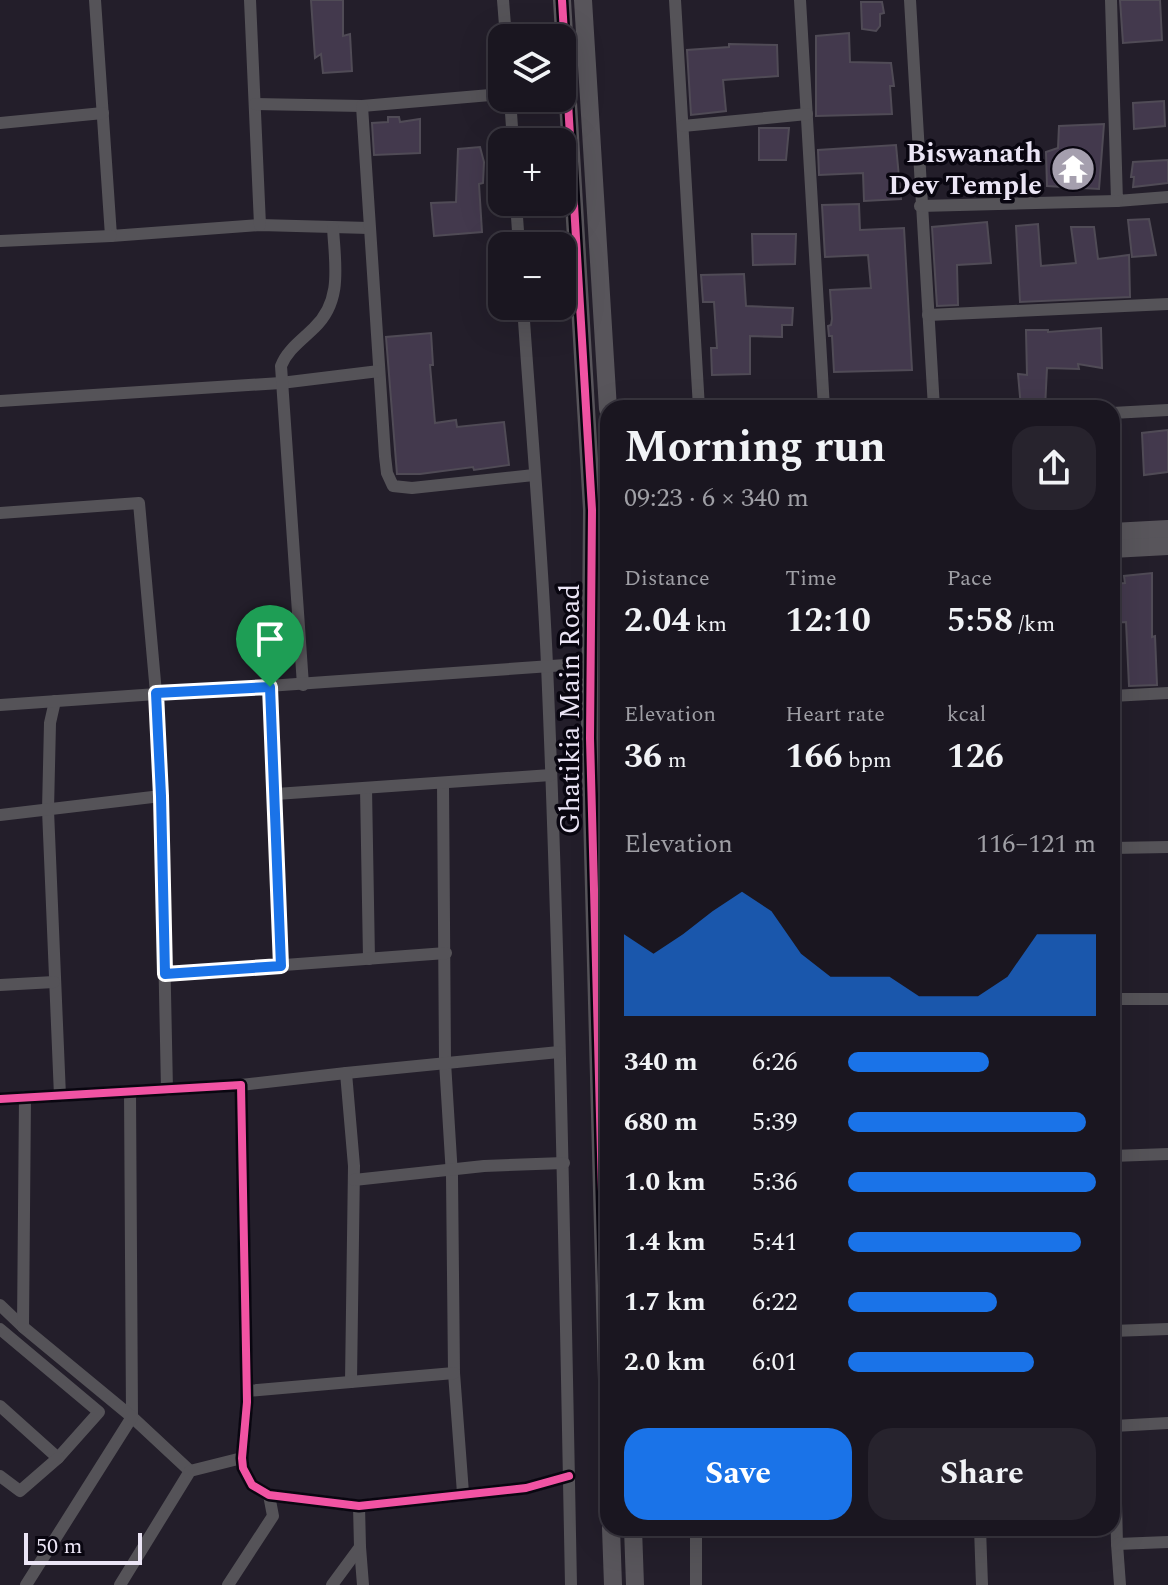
<!DOCTYPE html>
<meta charset="utf-8">
<style>
:root{--surface:#1a1620;--page:#27232d;--text:#f1f3f6;--muted:#9f9fa5;--line:#38353e;--accent:#1a73e8}
body{margin:0;font-family:Spectral,serif;background:var(--page);color:var(--text);height:100vh;display:flex;flex-direction:column;font-size:30px;white-space:nowrap}
*{box-sizing:border-box;margin:0}
p{font-size:26px;color:var(--muted)}
.icon{flex:none;width:44px;height:44px;fill:none;stroke:currentColor;stroke-width:2;stroke-linecap:round;stroke-linejoin:round}
.map{position:relative;flex:1;overflow:hidden}
.sheet{position:absolute;left:600px;top:400px;width:520px;height:1136px;display:flex;flex-direction:column;background:var(--surface);border-radius:24px;box-shadow:0 8px 32px #0002,0 0 0 2px var(--line)}
.sheet>*{flex:none}
.tools{position:absolute;left:488px;top:24px;display:grid;gap:16px}
.tools a{display:grid;place-items:center;width:88px;height:88px;border-radius:16px;background:var(--surface);box-shadow:0 8px 32px #0002,0 0 0 2px var(--line);font-size:40px}
.scale{position:absolute;left:24px;bottom:20px;width:118px;box-sizing:border-box;padding-left:8px;border:4px solid #ebe5f5;border-top:0;font-size:22px;line-height:28px;white-space:nowrap;color:#ebe5f5;-webkit-text-stroke:6px #090610;paint-order:stroke}
.pin{position:absolute;display:grid;place-items:center;width:68px;height:68px;color:#fff;margin:-82px -34px;border-radius:50% 50% 50% 0;rotate:-45deg;box-shadow:0 0 8px #0007}
.pin .icon{rotate:45deg}
.round{display:grid;place-items:center;flex:none;width:84px;height:84px;border-radius:24px;background:var(--page)}
.overview{display:flex;align-items:center;justify-content:space-between;height:136px;padding:0 24px}
h1{font-size:44px;font-weight:700;line-height:60px}
.metrics{display:grid;grid-template-columns:repeat(3,1fr);gap:12px;height:136px;padding:8px 24px}
.metrics div{display:grid;align-content:center}
.metrics b{font-size:34px;font-weight:700}
.metrics small{font-size:22px;font-weight:400}
.metrics p{font-size:22px}
.chart{height:224px;padding:16px 24px}
.chart p{display:flex;justify-content:space-between}
.chart svg{width:100%;height:144px;margin-top:8px;fill:var(--accent);opacity:.7}
.primary-button{display:flex;gap:16px;margin-top:auto;padding:16px 24px}
.primary-button a{flex:1;height:92px;border-radius:24px;background:var(--accent);color:#fff;font-size:32px;font-weight:700;line-height:92px;text-align:center}
.primary-button a+a{background:var(--page);color:var(--text)}
ul{padding:0 24px;list-style:none;font-size:26px}
li{display:grid;grid-template-columns:128px 96px 1fr;align-items:center;height:60px}
li i{height:20px;border-radius:10px;background:var(--accent)}
.map>svg:first-child{display:block}
</style>
<div class="map">
<svg width="1168" height="1585" viewBox="0 0 1168 1585">
<rect width="100%" height="100%" fill="#231e2a"/>
<g fill="#43394d" stroke="#504b56" stroke-width="2">
<polygon points="311,0 343,0 343,36 350,34 352,71 323,73 321,54 315,58"/>
<polygon points="1120,0 1160,0 1162,40 1123,43"/>
<polygon points="861,2 882,2 884,13 880,14 880,26 876,31 862,29"/>
<polygon points="849,33 850,62 891,63 894,86 890,86 892,114 816,116 816,36"/>
<polygon points="729,44 777,45 778,76 723,80 726,111 691,115 687,50 729,47"/>
<polygon points="1164,101 1165,126 1134,129 1133,103"/>
<polygon points="388,117 399,117 400,122 420,119 420,153 374,155 372,123 388,122"/>
<polygon points="1104,124 1099,189 1047,186 1046,152 1058,148 1059,126"/>
<polygon points="759,128 789,128 786,160 759,160"/>
<polygon points="896,145 901,199 864,201 863,173 819,175 818,150"/>
<polygon points="480,147 484,162 483,183 479,184 482,232 434,236 431,203 456,202 458,149"/>
<polygon points="1168,160 1168,183 1133,187 1134,177 1131,177 1133,162"/>
<polygon points="859,204 860,230 904,228 912,370 834,372 832,336 829,336 828,326 831,325 832,319 830,290 871,288 868,255 825,257 822,205"/>
<polygon points="1149,219 1156,255 1132,257 1128,220"/>
<polygon points="987,222 991,263 957,265 958,305 937,306 932,227"/>
<polygon points="1038,224 1041,266 1076,263 1071,227 1094,227 1098,259 1129,255 1130,297 1020,302 1016,226"/>
<polygon points="752,234 796,234 795,264 753,265"/>
<polygon points="744,274 746,306 793,308 792,325 782,325 782,337 750,336 750,374 712,375 711,348 717,348 714,302 703,302 701,275"/>
<polygon points="1101,328 1102,368 1078,364 1079,369 1047,368 1045,408 1021,408 1018,374 1027,375 1026,330 1048,330 1048,332"/>
<polygon points="431,333 433,365 430,365 435,423 456,420 457,427 504,422 509,465 474,470 473,467 420,474 397,474 386,337"/>
<polygon points="1168,430 1168,472 1144,475 1142,433"/>
<polygon points="1152,573 1152,637 1155,636 1157,685 1129,686 1126,622 1112,623 1112,584 1125,583 1124,576"/>
</g>
<g fill="none" stroke-linecap="round" stroke-linejoin="round">
<g stroke="#555358" stroke-width="12">
<polyline points="95,0 111,236 260,225 369,228"/>
<polyline points="250,0 260,225"/>
<polyline points="503,0 506,38"/>
<polyline points="675,0 699,408"/>
<polyline points="800,0 824,408"/>
<polyline points="910,0 934,408"/>
<polyline points="1111,0 1117,201 1168,197"/>
<polyline points="510,98 513,142"/>
<polyline points="255,104 362,106 502,94"/>
<polyline points="362,106 385,456 387,473 393,486 412,488 534,475"/>
<polyline points="0,123 103,113"/>
<polyline points="683,126 807,114"/>
<polyline points="516,202 519,246"/>
<polyline points="920,206 1117,201"/>
<polyline points="0,241 111,236"/>
<path d="M523 306C531 426 542 546 547 665 560 972 565 1278 571 1585"/>
<polyline points="928,315 1168,304"/>
<polyline points="0,401 281,383 379,371"/>
<polyline points="1112,413 1168,410"/>
<polyline points="0,513 139,503 156,693 161,796 167,1090"/>
<path d="M303 685 281 366C287 350 302 340 314 328 343 301 335 264 333 228"/>
<polyline points="270,687 281,966"/>
<polyline points="1112,696 1168,693"/>
<polyline points="55,701 50,723 48,810 60,1096"/>
<polyline points="0,705 608,662"/>
<polyline points="443,783 445,1062 452,1176 454,1373 463,1493"/>
<polyline points="366,788 369,959"/>
<polyline points="276,794 551,775"/>
<polyline points="0,815 161,796"/>
<polyline points="1112,848 1168,847"/>
<polyline points="165,974 446,953"/>
<polyline points="0,985 54,982"/>
<polyline points="1112,999 1168,999"/>
<polyline points="346,1073 559,1052"/>
<polyline points="241,1085 346,1073 354,1166 351,1382"/>
<polyline points="130,1092 132,1417 190,1471"/>
<polyline points="0,1099 241,1085 247,1402 242,1458 243,1468 252,1485 269,1495 359,1506 526,1488 569,1476"/>
<polyline points="1112,1156 1168,1154"/>
<polyline points="354,1180 484,1166 564,1163"/>
<polyline points="0,1305 23,1327 132,1417 26,1585"/>
<polyline points="23,1327 25,1097"/>
<polyline points="0,1329 99,1412 58,1458 0,1406"/>
<polyline points="1112,1331 1168,1329"/>
<polyline points="1112,1336 1117,1544 1120,1585"/>
<polyline points="247,1391 454,1373"/>
<polyline points="1114,1426 1168,1423"/>
<polyline points="0,1476 20,1491 58,1458"/>
<polyline points="696,1528 696,1585"/>
<polyline points="980,1528 982,1585"/>
<polyline points="1117,1544 1168,1542"/>
<polyline points="360,1547 363,1585"/>
<polyline points="120,1585 190,1471 242,1458"/>
<polyline points="228,1585 273,1516 269,1495"/>
<polyline points="332,1585 360,1547 359,1506"/>
</g>
<g stroke="#58555b" stroke-width="18">
<polyline points="562,0 592,510 590,738 608,1418"/>
<polyline points="583,0 608,409"/>
<polyline points="1112,532 1168,529"/>
<polyline points="1112,549 1168,546"/>
<polyline points="611,1528 613,1585"/>
<polyline points="633,1528 635,1585"/>
</g>
<g stroke="#090610" stroke-width="13">
<g id="cycleway">
<polyline points="562,0 592,510 590,738 608,1418"/>
<polyline points="0,1099 241,1085 247,1402 242,1458 243,1468 252,1485 269,1495 359,1506 526,1488 569,1476"/>
</g>
</g>
<use href="#cycleway" stroke="#f153a3" stroke-width="8"/>
</g>
<g fill="none" stroke-linecap="round" stroke-linejoin="round">
<g stroke="#fff" stroke-width="16">
<polygon id="route" points="270,687 281,966 165,974 161,796 156,693"/>
</g>
<use href="#route" stroke="#1a73e8" stroke-width="10"/>
</g>
<defs>
<g id="temple-disc" transform="scale(2.3)"><circle r="9.5" fill="#a59fae" stroke="#090610"/><path d="M0-6L5-2H3V0L6.5 2.5H4V6H1.5V3h-3V6H-4V2.5H-6.5L-3 0V-2H-5Z" fill="#fff"/></g>
</defs>
<g fill-rule="evenodd">
<use href="#temple-disc" x="1073" y="169"/>
</g>
<g text-anchor="middle" dominant-baseline="central" stroke-width="7" stroke-linejoin="round" paint-order="stroke">
<g font-size="28" font-weight="bold" fill="#ebe5f5" stroke="#090610" text-anchor="end">
<text x="1042" y="153">Biswanath<tspan x="1042" dy="32">Dev Temple</tspan></text>
</g>
<g font-size="28" fill="#ebe5f5" stroke="#090610">
<text transform="translate(570 709) rotate(-90)">Ghatikia Main Road</text>
</g>
</g>
</svg>
<div class="tools">
<a><svg class="icon" aria-label="layers" viewBox="0 0 24 24"><path d="M12 4l9 5-9 5-9-5zM3 14l9 5 9-5"/></svg></a>
<a>+</a>
<a>−</a>
</div>
<div class="scale">50 m</div>
<div class="pin" style="left:270px;top:687px;background:#1e9e55"><svg class="icon" aria-label="arrive" viewBox="0 0 24 24"><path d="M6 21V4h12l-3 4 3 4H6"/></svg></div>
<section class="sheet">
<div class="overview"><div><h1>Morning run</h1><p>09:23 · 6 × 340 m</p></div><a class="round"><svg class="icon" aria-label="share" viewBox="0 0 24 24"><path d="M12 15V3M7 8l5-5 5 5M5 13v7h14v-7"/></svg></a></div>
<div class="metrics">
<div><p>Distance</p><b>2.04<small> km</small></b></div>
<div><p>Time</p><b>12:10</b></div>
<div><p>Pace</p><b>5:58<small> /km</small></b></div>
</div>
<div class="metrics">
<div><p>Elevation</p><b>36<small> m</small></b></div>
<div><p>Heart rate</p><b>166<small> bpm</small></b></div>
<div><p>kcal</p><b>126</b></div>
</div>
<div class="chart"><p><span>Elevation</span>116–121 m</p>
<svg viewBox="0 0 160 44" preserveAspectRatio="none"><path d="M0 44V19L10 25L20 19L30 12L40 6L50 12L60 25L70 32L80 32L90 32L100 38L110 38L120 38L130 32L140 19L150 19L160 19V44z"/></svg>
</div>
<ul>
<li><b>340 m</b>6:26<i style="width:57%"></i></li>
<li><b>680 m</b>5:39<i style="width:96%"></i></li>
<li><b>1.0 km</b>5:36<i style="width:100%"></i></li>
<li><b>1.4 km</b>5:41<i style="width:94%"></i></li>
<li><b>1.7 km</b>6:22<i style="width:60%"></i></li>
<li><b>2.0 km</b>6:01<i style="width:75%"></i></li>
</ul>
<div class="primary-button"><a>Save</a><a>Share</a></div>
</section>
</div>
